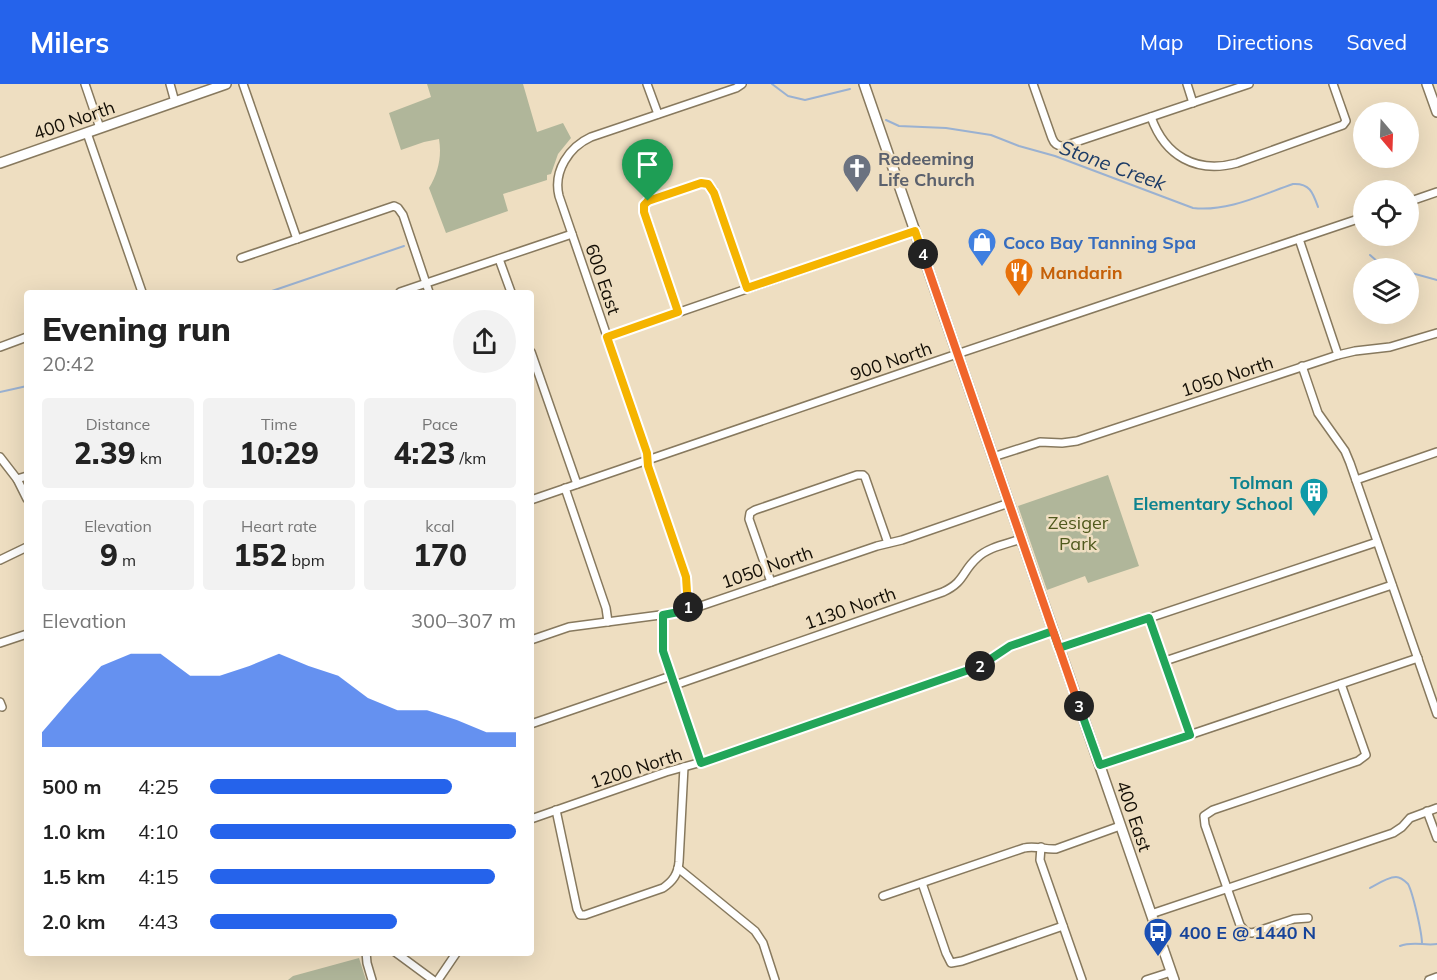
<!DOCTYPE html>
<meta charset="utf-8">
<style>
:root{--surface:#fff;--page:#f2f2f2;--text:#222;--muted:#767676;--accent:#2563eb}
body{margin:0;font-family:Mulish,sans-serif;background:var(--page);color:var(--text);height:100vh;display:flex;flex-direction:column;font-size:22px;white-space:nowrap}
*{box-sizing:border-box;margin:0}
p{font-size:20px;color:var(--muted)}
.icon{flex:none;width:33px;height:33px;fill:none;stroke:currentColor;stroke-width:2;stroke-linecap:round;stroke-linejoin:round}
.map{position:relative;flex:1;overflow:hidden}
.drawer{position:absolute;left:24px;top:206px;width:510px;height:666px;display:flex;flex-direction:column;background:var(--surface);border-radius:6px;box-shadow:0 6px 24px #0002}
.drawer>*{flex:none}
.needle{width:39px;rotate:161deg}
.tools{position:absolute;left:1353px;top:18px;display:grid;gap:12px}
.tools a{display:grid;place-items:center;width:66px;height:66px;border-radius:50%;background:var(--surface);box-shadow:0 6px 24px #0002;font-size:30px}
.pin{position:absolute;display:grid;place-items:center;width:51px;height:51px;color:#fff;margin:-62px -26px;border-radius:50% 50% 50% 0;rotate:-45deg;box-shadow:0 0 6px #0007}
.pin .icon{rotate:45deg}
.km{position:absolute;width:30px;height:30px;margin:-15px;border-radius:50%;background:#222;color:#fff;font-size:16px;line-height:30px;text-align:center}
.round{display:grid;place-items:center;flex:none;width:63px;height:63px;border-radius:32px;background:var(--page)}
.overview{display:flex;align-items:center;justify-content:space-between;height:102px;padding:0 18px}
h1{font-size:33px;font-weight:800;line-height:45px}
.metrics{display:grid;grid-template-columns:repeat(3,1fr);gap:9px;height:102px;padding:6px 18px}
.metrics div{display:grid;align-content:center;border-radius:6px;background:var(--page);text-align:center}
.metrics b{font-size:30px;font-weight:800}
.metrics small{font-size:16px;font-weight:400}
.metrics p{font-size:16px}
.chart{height:168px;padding:12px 18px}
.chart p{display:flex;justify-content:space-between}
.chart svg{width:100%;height:108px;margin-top:6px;fill:var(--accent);opacity:.7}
ul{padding:0 18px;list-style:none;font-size:20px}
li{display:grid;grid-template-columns:96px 72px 1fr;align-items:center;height:45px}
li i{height:15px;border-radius:8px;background:var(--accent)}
header{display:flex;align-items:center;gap:36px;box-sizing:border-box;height:84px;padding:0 30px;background:var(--accent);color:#fff}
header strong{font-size:28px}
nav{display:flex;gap:33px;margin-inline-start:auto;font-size:21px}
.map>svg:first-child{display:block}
</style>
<header>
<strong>Milers</strong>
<nav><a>Map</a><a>Directions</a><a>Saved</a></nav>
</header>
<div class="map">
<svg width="1437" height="896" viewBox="0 0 1437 896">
<rect width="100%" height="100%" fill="#eedec1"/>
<g fill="#b0b69a">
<path d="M427 0H523L537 48 563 39 571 54 558 70 551 90 547 91V96L503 110 508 127 446 149 429 104C438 89 442 73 439 55L424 58 401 66 389 29 431 13Z"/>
<polygon points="1108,391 1139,482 1088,499 1085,492 1047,506 1018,422"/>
<polygon points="359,874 366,896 288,896 293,892"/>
</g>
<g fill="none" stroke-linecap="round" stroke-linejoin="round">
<g stroke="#9ab1d1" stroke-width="2">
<polyline points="772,0 788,12 805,16 850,5"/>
<path d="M886 36 899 42 946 44 991 51 1019 62 1055 72 1193 124C1227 128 1261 111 1293 100 1310 99 1313 109 1318 123"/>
<polyline points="1370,171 1378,178 1399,184"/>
<polyline points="1408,188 1437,196"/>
<polyline points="269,208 404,162"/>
<polyline points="0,308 27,302"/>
<path d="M1370 804C1377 800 1388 793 1396 793 1400 793 1405 797 1408 800 1413 809 1422 849 1422 860"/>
<path d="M1400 862C1413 857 1425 862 1437 860"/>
</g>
<g stroke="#87795e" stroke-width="10">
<g id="minor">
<polyline points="85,0 100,44"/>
<polyline points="170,0 175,18"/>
<polyline points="243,0 297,155"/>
<polyline points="647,0 658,30"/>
<path d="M1033 0 1052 54C1055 62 1060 63 1067 61L1249 0"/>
<polyline points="1187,0 1193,19"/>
<path d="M1151 33C1165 72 1196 90 1237 79L1343 41 1346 37 1333 0"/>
<polyline points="87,49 142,208"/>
<polyline points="1408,118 1437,108"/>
<polyline points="1299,155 1338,271"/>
<polyline points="241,174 394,122 398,124 403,131 429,208"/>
<polyline points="499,175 511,208"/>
<polyline points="400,208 572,150"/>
<polyline points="678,228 643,123 646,119 651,116 697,100 708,100 713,106 747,204"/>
<polyline points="607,253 915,147"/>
<polyline points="0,263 27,253"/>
<polyline points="531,268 577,400"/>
<polyline points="1302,282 1318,329 1345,367 1350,379 1437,630"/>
<polyline points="0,373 17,395 27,415"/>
<polyline points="993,373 1040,358 1062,359 1077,357 1338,271 1355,267 1390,263 1437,249"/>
<polyline points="17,395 27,392"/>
<polyline points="1356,396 1437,368"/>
<polyline points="565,404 606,524 608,538"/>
<polyline points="531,416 957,270 1364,133"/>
<polyline points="0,476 27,463"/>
<polyline points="771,498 749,435 750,429 755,426 857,391 863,391 865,393 888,459"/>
<path d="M689 526C686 515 688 504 686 493L648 382 647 369 559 112C553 87 569 63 591 53L736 4 742 0"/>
<path d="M663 531C664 544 661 555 663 567L701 679"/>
<polyline points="1149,534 1190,651"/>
<polyline points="531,556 569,543 683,528 877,462 902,456 1009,419"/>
<polyline points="0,559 27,550"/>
<polyline points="1059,564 1377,458"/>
<polyline points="1165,577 1392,501"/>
<path d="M675 601 943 508C965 498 962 487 977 474 988 463 1007 460 1021 455"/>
<polyline points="0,618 2,623"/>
<polyline points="531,640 671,592"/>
<polyline points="1100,681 1418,574"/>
<path d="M556 726 577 825 580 831H585L663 804C673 797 678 790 679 778L684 683"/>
<polyline points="1427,727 1437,754"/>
<polyline points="531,735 666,688 709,676 975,584 1010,562 1053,547"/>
<polyline points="1041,763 1040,776 1082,896"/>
<polyline points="678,784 755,847 763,859 775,896"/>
<polyline points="922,799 946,869 951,879 962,877 1063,842"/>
<path d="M883 812 1024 764C1035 761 1045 766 1056 765L1120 742"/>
<polyline points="1151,830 1393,749 1402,743 1410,734 1437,724"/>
<polyline points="1308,834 1294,835 1252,849 1246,848 1240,841 1205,741 1204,732 1213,726 1358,677 1366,671 1341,600"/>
<polyline points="366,868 367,879 372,896"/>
<polyline points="395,868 433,896"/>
<polyline points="438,896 457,868"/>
<polyline points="1146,896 1171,888"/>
<polyline points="1429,896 1437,893"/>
</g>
</g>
<g stroke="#87795e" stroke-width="12">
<g id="secondary">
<polyline points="864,0 1174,896"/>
<polyline points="1427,0 1437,28"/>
<polyline points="0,79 226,0"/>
</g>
</g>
<use href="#minor" stroke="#fff" stroke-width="7"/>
<use href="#secondary" stroke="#fff" stroke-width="9"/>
</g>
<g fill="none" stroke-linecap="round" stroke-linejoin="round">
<g stroke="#fff" stroke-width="12">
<polyline id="split-1" points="648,117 644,121 644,128 678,228 607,253 647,369 648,382 686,493 688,523"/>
</g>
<g stroke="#fff" stroke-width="12">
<polyline id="split-2" points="688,523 689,526 663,531 663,567 701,679 980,582"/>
</g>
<g stroke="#fff" stroke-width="12">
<polyline id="split-3" points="980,582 1010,562 1053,547 1059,564 1149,534 1190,651 1100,681 1079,622"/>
</g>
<g stroke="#fff" stroke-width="12">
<polyline id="split-4" points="923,170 1079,622"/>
</g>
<g stroke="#fff" stroke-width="12">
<polyline id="split-5" points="648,117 701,99 708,100 714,109 747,204 915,147 923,170"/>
</g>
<use href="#split-1" stroke="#f5b400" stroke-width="8"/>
<use href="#split-2" stroke="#22a559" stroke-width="8"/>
<use href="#split-3" stroke="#22a559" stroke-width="8"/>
<use href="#split-4" stroke="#f0652b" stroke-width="8"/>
<use href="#split-5" stroke="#f5b400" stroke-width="8"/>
</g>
<defs>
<g id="church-pin" transform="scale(1.5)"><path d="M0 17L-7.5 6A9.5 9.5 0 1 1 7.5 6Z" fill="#6b7280" stroke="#eedec1"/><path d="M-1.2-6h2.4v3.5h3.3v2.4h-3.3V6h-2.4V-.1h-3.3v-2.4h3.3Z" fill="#fff"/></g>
<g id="shop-pin" transform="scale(1.5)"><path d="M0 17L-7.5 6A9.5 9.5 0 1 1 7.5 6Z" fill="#3f7fe0" stroke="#eedec1"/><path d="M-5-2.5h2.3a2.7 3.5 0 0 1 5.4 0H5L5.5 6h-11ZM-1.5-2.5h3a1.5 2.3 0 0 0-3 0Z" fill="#fff"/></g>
<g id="restaurant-pin" transform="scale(1.5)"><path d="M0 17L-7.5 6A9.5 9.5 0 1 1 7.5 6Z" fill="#e8710a" stroke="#eedec1"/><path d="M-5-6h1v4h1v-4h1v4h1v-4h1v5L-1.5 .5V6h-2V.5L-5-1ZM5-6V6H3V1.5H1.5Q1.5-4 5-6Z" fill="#fff"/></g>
<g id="building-pin" transform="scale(1.5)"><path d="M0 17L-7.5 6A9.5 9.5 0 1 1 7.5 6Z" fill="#0f9aa8" stroke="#eedec1"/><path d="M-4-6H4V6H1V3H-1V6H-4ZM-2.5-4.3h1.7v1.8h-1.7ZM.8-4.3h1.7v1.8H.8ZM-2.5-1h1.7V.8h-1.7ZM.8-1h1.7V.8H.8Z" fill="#fff"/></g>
<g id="bus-pin" transform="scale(1.5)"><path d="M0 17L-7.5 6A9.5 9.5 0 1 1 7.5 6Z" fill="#1a4fb4" stroke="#eedec1"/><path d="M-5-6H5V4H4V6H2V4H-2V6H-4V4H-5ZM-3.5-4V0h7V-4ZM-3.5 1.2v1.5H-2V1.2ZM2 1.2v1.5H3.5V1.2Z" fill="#fff"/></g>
</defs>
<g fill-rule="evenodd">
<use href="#church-pin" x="857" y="84"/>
<use href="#shop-pin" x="982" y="158"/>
<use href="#restaurant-pin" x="1019" y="188"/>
<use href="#building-pin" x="1314" y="408"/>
<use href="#bus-pin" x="1158" y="848"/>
</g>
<g text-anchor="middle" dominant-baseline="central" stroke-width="5" stroke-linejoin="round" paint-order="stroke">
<g font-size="18" fill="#130e05" stroke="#eedec1">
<text transform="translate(74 36) rotate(-19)">400 North</text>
<text transform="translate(603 195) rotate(71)">600 East</text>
<text transform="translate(891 277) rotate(-19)">900 North</text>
<text transform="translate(1227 292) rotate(-18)">1050 North</text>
<text transform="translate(767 483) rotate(-19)">1050 North</text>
<text transform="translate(850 524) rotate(-19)">1130 North</text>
<text transform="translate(636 684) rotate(-18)">1200 North</text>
<text transform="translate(1134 732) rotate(71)">400 East</text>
</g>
<g font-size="18" font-weight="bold" fill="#5b616d" stroke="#eedec1" text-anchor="start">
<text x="878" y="74">Redeeming<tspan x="878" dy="21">Life Church</tspan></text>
</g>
<g font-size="18" font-weight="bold" fill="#366cbe" stroke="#eedec1" text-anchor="start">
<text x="1003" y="158">Coco Bay Tanning Spa</text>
</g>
<g font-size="18" font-weight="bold" fill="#c56008" stroke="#eedec1" text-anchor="start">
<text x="1040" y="188">Mandarin</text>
</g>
<g font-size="18" font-weight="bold" fill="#0d838f" stroke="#eedec1" text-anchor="end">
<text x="1293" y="398">Tolman<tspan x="1293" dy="21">Elementary School</tspan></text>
</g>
<g font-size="18" fill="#50591d" stroke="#eedec1">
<text x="1078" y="438">Zesiger<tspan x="1078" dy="21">Park</tspan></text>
</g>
<g font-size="18" font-weight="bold" fill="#164399" stroke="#eedec1" text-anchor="start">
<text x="1179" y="848">400 E @ 1440 N</text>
</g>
<g font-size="20" font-style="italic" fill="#1c3b66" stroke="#eedec1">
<text transform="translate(1113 81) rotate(20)">Stone Creek</text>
</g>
</g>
</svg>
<div class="tools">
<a><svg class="needle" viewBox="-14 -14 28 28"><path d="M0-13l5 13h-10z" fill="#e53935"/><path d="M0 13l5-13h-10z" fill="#767676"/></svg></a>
<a><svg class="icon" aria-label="locate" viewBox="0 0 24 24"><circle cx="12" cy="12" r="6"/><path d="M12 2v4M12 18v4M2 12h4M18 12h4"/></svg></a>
<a><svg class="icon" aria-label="layers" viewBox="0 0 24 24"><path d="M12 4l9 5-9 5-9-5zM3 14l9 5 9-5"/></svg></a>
</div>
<div class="pin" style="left:648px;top:117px;background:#1e9e55"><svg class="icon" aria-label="arrive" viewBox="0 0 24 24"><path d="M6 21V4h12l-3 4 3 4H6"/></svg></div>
<b class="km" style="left:688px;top:523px">1</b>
<b class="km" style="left:980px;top:582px">2</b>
<b class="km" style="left:1079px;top:622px">3</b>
<b class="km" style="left:923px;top:170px">4</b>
<section class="drawer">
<div class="overview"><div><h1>Evening run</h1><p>20:42</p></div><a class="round"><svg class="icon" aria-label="share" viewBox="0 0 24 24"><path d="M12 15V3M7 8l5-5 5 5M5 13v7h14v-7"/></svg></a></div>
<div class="metrics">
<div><p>Distance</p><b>2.39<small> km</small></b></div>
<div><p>Time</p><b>10:29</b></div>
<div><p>Pace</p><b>4:23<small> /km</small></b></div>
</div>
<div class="metrics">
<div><p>Elevation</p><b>9<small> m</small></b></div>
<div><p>Heart rate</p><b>152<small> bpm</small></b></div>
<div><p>kcal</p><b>170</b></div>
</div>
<div class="chart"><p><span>Elevation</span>300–307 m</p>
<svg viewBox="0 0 160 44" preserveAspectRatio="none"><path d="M0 44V38L10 24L20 11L30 6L40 6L50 15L60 15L70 11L80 6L90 11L100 15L110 24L120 29L130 29L140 33L150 38L160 38V44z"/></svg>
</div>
<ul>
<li><b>500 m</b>4:25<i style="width:79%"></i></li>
<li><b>1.0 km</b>4:10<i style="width:100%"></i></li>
<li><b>1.5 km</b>4:15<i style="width:93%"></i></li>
<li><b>2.0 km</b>4:43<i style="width:61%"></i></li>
</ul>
</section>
</div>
